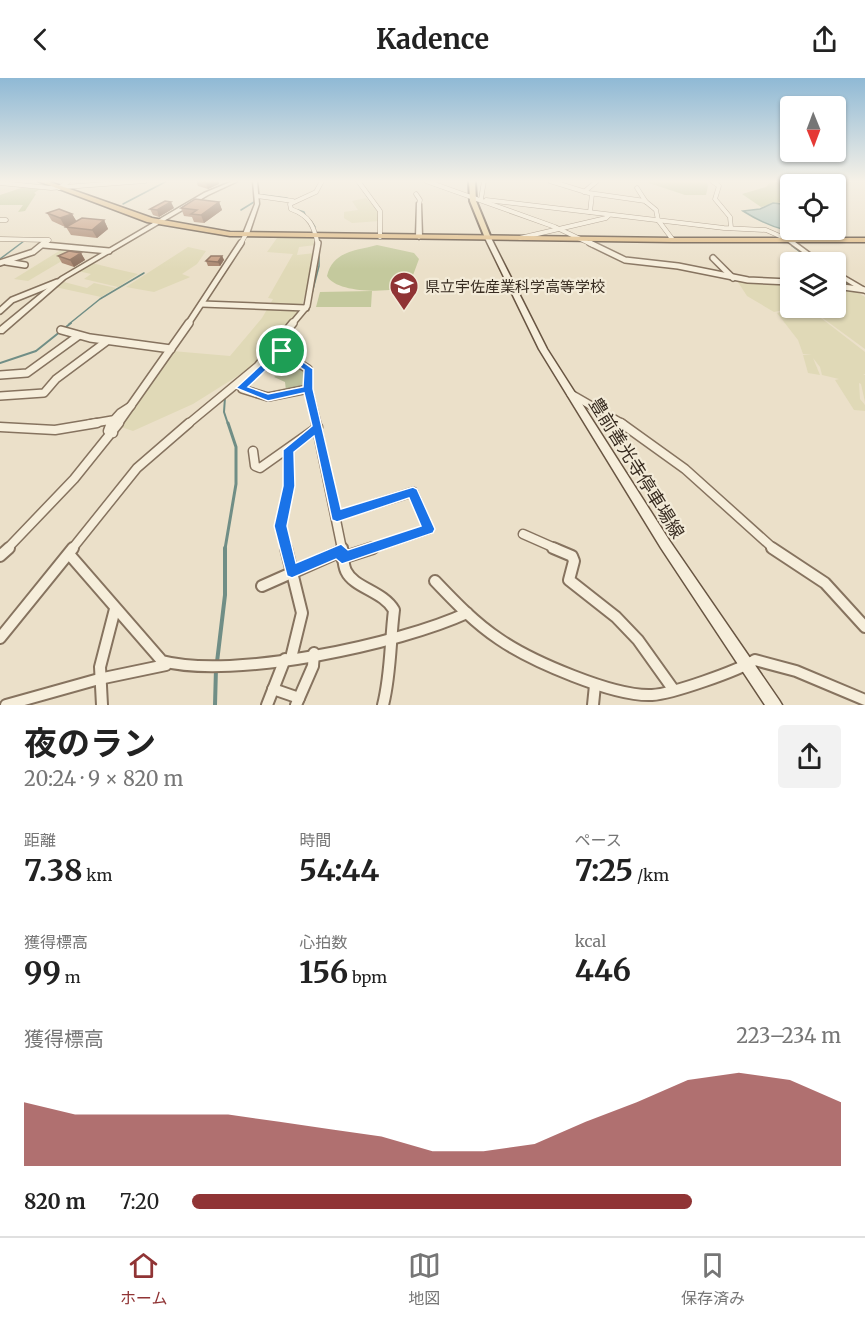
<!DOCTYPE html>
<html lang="ja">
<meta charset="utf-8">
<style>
:root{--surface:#fff;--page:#f2f2f2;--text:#222;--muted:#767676;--line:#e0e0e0;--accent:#903435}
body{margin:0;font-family:Merriweather,"Noto Sans JP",serif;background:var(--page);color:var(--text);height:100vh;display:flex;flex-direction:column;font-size:22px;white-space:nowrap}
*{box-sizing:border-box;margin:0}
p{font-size:20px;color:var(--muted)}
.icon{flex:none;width:33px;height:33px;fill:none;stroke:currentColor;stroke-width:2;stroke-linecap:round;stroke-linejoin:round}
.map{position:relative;height:627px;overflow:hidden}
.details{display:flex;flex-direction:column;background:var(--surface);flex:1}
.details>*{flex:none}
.needle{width:39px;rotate:179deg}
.controls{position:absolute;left:780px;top:18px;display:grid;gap:12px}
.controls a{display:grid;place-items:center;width:66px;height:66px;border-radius:6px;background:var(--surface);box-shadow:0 2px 4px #0004;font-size:30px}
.pin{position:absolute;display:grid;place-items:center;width:51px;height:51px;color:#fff;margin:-26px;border:3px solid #fff;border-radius:50%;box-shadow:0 2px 6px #0007}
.round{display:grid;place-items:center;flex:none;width:63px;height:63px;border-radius:6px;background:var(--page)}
.summary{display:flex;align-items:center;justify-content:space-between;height:102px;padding:0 24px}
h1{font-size:33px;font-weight:700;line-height:45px}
.metrics{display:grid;grid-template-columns:repeat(3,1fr);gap:9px;height:102px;padding:6px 24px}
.metrics div{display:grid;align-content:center}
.metrics b{font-size:30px;font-weight:700}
.metrics small{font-size:16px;font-weight:400}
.metrics p{font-size:16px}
.chart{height:168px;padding:12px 24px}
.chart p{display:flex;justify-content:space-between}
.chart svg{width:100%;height:108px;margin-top:6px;fill:var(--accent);opacity:.7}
ul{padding:0 24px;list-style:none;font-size:20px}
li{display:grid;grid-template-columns:96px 72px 1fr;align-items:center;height:45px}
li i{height:15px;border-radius:8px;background:var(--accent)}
header{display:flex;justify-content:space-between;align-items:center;height:78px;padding:0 24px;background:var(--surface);font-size:27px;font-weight:700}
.menu{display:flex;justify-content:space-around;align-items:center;height:84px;border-top:2px solid var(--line);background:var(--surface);font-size:16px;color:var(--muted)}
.menu a{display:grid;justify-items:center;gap:3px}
.menu .selected{color:var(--accent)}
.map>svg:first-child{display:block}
</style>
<header><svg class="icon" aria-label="back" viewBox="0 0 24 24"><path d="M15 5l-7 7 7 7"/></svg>Kadence<svg class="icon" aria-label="share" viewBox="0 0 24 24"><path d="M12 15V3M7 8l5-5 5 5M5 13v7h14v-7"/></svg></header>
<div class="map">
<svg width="865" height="627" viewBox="0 0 865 627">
<rect width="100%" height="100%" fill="#ebe0c9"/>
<g fill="#e0d9b7">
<polygon points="366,120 378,132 380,143 352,145 344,140 344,134 358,132 352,123"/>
<polygon points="277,160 314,160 316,167 299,169 297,177 315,175 309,203 302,227 269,272 252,289 193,326 133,353 121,349 172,273 230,278 262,240 273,221 268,220 293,176 267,174"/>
<polygon points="188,169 206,173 197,186 182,196 190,199 188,200 154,214 126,209"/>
<polygon points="64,170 82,171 28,203 14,201"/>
<polygon points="92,185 116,191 138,196 118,209 84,201 91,196 78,193"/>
<polygon points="736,201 760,206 778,204 786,211 780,205 790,205 790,230 793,230 774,234 747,218"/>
<polygon points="64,204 87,210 94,205 116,210 101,219 55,209"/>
<polygon points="836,209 855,213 865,219 865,271 809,230 836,230"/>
<polygon points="796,230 808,230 865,274 865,296 863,296 865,297 865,324 861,306 859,305 860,321 865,327 865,333 854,332 835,302 839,301 822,297 820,289 813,280 820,297 808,295 803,277 812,277 803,276 798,262 777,235"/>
</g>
<g fill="#c4c99d">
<polygon points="643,103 706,103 708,108 706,117 685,117"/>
<polygon points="771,103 818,103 821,106 790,106 790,127 781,124 761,129 742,116 766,109"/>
<polygon points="24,109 40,111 34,115 36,116 25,133 18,134 23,127 0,127 0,117"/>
<path d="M377 167 414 175 419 181 409 208C391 215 337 216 327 198 333 173 355 173 377 167Z"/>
<polygon points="372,213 371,229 316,229 320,214"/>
</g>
<polygon fill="#bbbf9b" points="282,276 305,290 305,310 286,313 285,304 274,299 283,293 272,285"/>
<path fill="#a9c0b9" stroke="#708e86" stroke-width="1.5" d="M773 125 790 127V152H805L808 155C786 155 762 145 743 133L760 131Z"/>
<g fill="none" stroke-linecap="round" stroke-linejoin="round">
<g stroke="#708e86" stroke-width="1.5">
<polyline points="263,117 287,120"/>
<polyline points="123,126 167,103"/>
<polyline points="241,132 254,124"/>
<polyline points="298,132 304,134 306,139"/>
<polyline points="311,143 315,149"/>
<polyline points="792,168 814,184"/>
<polyline points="0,181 24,163"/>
<polyline points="836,198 852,209"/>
<polyline points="309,227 319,188 319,160"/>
<polyline points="69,246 100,221 144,195"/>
</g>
<g stroke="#708e86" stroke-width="2">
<polyline points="278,271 284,261"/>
<polyline points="0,285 36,273 71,245"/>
<polyline points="225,319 224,334 228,346"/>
</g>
<polyline stroke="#708e86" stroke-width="3" points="225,471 236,406 236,369 228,345"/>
<g stroke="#708e86" stroke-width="4">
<polyline points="217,584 225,517 225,470"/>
<polyline points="215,627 216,590"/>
</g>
<g stroke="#86735f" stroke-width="5">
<g id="minor-far4">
<polyline points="358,103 380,133 380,159"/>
<polyline points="426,103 555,149 593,167"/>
<polyline points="550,103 589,115 645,123 656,132 658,142 673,162"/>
<polyline points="712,103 719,108 715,121 730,139 731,150"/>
<polyline points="0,105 51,110 145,103"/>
<polyline points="59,110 69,103"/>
<polyline points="637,110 646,124"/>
<polyline points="584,114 597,103"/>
<polyline points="416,116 420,122 419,126"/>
<polyline points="257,118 293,123"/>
<polyline points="481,121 484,103"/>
<polyline points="486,122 724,150 766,152 789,162"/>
<polyline points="590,134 592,116"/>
<polyline points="0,142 6,142"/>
<polyline points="520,160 606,140 609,137"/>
<polyline points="0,161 49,162 42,167"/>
<polyline points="240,167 246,156"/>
<path d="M318 167C314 148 310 138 291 131L290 126 316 114 322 103"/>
</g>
</g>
<g stroke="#86735f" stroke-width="8">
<g id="minor-far3">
<polyline points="590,165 625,182 678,188 748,202 790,204"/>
<polyline points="44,167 109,173"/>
<polyline points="713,180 733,200"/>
<polyline points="6,184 25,187"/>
<polyline points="0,185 33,174 44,165"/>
<polyline points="836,208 865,212"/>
<polyline points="202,226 306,230"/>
<polyline points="0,233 12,222 57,204"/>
<polyline points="188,246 241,165"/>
<polyline points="292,246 307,228 318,165"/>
</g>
</g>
<g stroke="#86735f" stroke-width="10">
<g id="minor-far2">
<polyline points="61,252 90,260 171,271"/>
<polyline points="274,270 308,291 308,311 317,346"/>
<polyline points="281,273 242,307 242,311 268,319 308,311"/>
<polyline points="0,297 27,295 78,258"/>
<polyline points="571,316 623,346"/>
<polyline points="0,318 44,315 56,301 107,263"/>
<polyline points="89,346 112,342"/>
<polyline points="110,346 120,335 131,328"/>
<polyline points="118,346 189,245"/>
<polyline points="188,346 258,288 293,245"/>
</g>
</g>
<g stroke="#86735f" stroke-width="11">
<g id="minor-far1">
<polyline points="111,345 108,353 113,355"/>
<polyline points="316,345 342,471"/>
<polyline points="621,345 685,391 774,471"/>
<polyline points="0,349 55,352 97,345"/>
<polyline points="253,373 255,388 260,390 318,349"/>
<polyline points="337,438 413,414 429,451 369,471"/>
<polyline points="523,456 557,471"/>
<polyline points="7,471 74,401 119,345"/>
<polyline points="72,471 137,390 189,345"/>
<polyline points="287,471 281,448 289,408 288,372"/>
</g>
</g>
<g stroke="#86735f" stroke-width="14">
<g id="minor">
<polyline points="286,470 302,535 291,580"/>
<path d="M342 470C343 477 343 487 346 493 354 510 383 513 394 532 390 564 391 596 383 627"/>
<polyline points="553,470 572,478 574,483 569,502 616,539 638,562 673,611"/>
<polyline points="772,470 825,505 865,549"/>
<path d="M69 476 162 583C233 602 400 566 467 535"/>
<polyline points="0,478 9,470"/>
<polyline points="342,480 373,470"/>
<path d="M435 503C455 524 475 545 499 561 531 583 614 619 652 617 672 616 737 593 755 582L796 593 865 622"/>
<polyline points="262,508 341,473"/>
<polyline points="0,560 73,470"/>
<polyline points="273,611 299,620"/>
<polyline points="6,627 99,601 166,587"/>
<polyline points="102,627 100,589 115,531"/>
<polyline points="267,627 285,581"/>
<polyline points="296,627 313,588 314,575"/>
<polyline points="593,627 595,607"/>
</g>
</g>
<g stroke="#86735f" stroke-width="3">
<g id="tertiary">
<polygon points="233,103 238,103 208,117 65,201 3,255 0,255 0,249 61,199 204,115"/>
<polygon points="253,103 257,103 259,126 249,156 246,158 243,156 255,126"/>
<polygon points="417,125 421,126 422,159 419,161 416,159"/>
<polygon points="787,161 791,161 822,184 816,184 787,163"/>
<polygon points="836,193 865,210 865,215 836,197"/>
</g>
</g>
<g stroke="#685542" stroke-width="3">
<polygon id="secondary" points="488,158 491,160 547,271 669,462 779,622 782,627 765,627 661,470 539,271 485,160"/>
</g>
<g stroke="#544232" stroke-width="4">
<polygon id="primary" points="469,103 475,103 476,123 491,160 490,161 485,160 470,123"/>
</g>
<g stroke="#544232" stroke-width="3">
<polygon id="trunk" points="38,103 47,103 152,140 230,154 673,160 865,160 865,164 673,164 230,158 147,144"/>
</g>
<use href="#minor-far4" stroke="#f6eedb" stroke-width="4"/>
<use href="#minor-far3" stroke="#f6eedb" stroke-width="5"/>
<use href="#minor-far2" stroke="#f6eedb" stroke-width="7"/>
<use href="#minor-far1" stroke="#f6eedb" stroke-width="8"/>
<use href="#minor" stroke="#f6eedb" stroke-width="10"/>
<use href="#tertiary" fill="#f6eedb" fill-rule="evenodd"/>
<use href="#secondary" fill="#f6eedb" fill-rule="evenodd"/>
<use href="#primary" fill="#ebd4a4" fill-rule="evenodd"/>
<use href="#trunk" fill="#dfba82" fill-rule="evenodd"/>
</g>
<g fill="#aa8770">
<polygon points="196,103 219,103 219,106 208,111 198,108"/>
<polygon points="219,124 222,132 204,145 194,144 192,139 184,138 181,130"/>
<polygon points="174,130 159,139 153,137 150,131"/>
<polygon points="47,135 72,136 76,143 104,142 108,151 97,160 71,157 66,149 69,147 65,149 52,143"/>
<polygon points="81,175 85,182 74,189 62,185 58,178"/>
<polygon points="222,178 224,182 220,188 208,188 206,183"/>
</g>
<g fill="#8b6e5b">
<polygon points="211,103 219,103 219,106 208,111 206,105"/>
<polygon points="171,124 174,130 159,139 157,132"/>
<polygon points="219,124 222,132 204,145 201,137"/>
<polygon points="72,136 77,144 65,149 60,140"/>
<polygon points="104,142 108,151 97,160 92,152"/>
<polygon points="81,175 85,182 74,189 70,182"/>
<polygon points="222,178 224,182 220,188 218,184"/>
</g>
<g fill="#c69d82" stroke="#8b6e5b" stroke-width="1.5">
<polygon points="198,103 211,103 206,105"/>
<polygon points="195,121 219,124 201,137 191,136 197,132 181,130"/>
<polygon points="165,123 171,124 157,132 150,131"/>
<polygon points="59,131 72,136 60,140 47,135"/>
<polygon points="82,140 104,142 92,152 66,149"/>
<polygon points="69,173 81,175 70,182 58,178"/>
<polygon points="211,178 222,178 218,184 206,183"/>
</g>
<linearGradient id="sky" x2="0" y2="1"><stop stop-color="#8fb9d5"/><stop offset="0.54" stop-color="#f6f1e7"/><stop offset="1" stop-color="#f6f1e7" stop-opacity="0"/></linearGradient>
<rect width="865" height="191" fill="url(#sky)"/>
<path fill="#1a73e8" stroke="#fff" stroke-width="1.5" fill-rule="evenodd" d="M278 271H285L313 291V311L341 431 413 409 417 411 435 451 433 455 342 486 336 481 292 500 287 498 274 448 283 408V372L312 348 304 315 268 323 236 310ZM282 277 304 292 303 309 268 316 248 309ZM314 358 332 442 337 444 409 420 421 448 348 472 341 466 296 485 287 448 295 408 294 374Z"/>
<defs>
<g id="school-pin" transform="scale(1.5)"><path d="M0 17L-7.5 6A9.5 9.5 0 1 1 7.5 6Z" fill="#903435" stroke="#f3ebd8"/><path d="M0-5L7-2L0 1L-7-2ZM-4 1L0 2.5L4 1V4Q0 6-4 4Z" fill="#fff"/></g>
</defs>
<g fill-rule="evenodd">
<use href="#school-pin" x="404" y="208"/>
</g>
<g text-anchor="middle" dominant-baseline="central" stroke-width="4.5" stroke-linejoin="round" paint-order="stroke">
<g font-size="15" fill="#382c21" stroke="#f3ebd8" text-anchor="start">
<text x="425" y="208">県立宇佐産業科学高等学校</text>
</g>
<g font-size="18" fill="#382c21" stroke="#f3ebd8">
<text transform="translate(637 390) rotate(58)">豊前善光寺停車場線</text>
</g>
</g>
</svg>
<div class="controls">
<a><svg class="needle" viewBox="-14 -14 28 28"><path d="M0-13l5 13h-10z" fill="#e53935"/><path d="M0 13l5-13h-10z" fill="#767676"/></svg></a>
<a><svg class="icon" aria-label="locate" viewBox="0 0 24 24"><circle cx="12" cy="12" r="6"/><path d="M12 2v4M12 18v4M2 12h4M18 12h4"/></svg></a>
<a><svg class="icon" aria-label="layers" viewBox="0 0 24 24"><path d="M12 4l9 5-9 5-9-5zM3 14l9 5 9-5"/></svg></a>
</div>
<div class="pin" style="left:282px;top:273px;background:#1e9e55"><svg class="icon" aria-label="arrive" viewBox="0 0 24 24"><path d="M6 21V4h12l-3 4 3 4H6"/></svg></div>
</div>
<section class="details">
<div class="summary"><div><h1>夜のラン</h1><p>20:24 · 9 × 820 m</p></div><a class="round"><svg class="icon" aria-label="share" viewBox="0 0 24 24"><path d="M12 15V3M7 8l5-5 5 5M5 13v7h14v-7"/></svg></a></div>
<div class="metrics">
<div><p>距離</p><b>7.38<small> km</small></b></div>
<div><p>時間</p><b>54:44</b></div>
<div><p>ペース</p><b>7:25<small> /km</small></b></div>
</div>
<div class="metrics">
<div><p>獲得標高</p><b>99<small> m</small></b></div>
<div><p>心拍数</p><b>156<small> bpm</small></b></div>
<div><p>kcal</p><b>446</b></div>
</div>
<div class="chart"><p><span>獲得標高</span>223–234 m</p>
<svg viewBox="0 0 160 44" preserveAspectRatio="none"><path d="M0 44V18L10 23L20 23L30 23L40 23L50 26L60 29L70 32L80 38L90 38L100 35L110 26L120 18L130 9L140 6L150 9L160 18V44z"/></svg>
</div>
<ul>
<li><b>820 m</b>7:20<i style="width:77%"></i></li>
</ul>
</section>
<nav class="menu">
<a class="selected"><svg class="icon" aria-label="home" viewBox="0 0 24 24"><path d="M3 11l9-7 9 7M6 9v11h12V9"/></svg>ホーム</a>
<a><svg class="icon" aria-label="map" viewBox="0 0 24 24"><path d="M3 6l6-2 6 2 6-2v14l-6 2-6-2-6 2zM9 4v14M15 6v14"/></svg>地図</a>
<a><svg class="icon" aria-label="saved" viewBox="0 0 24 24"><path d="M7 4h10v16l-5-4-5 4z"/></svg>保存済み</a>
</nav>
